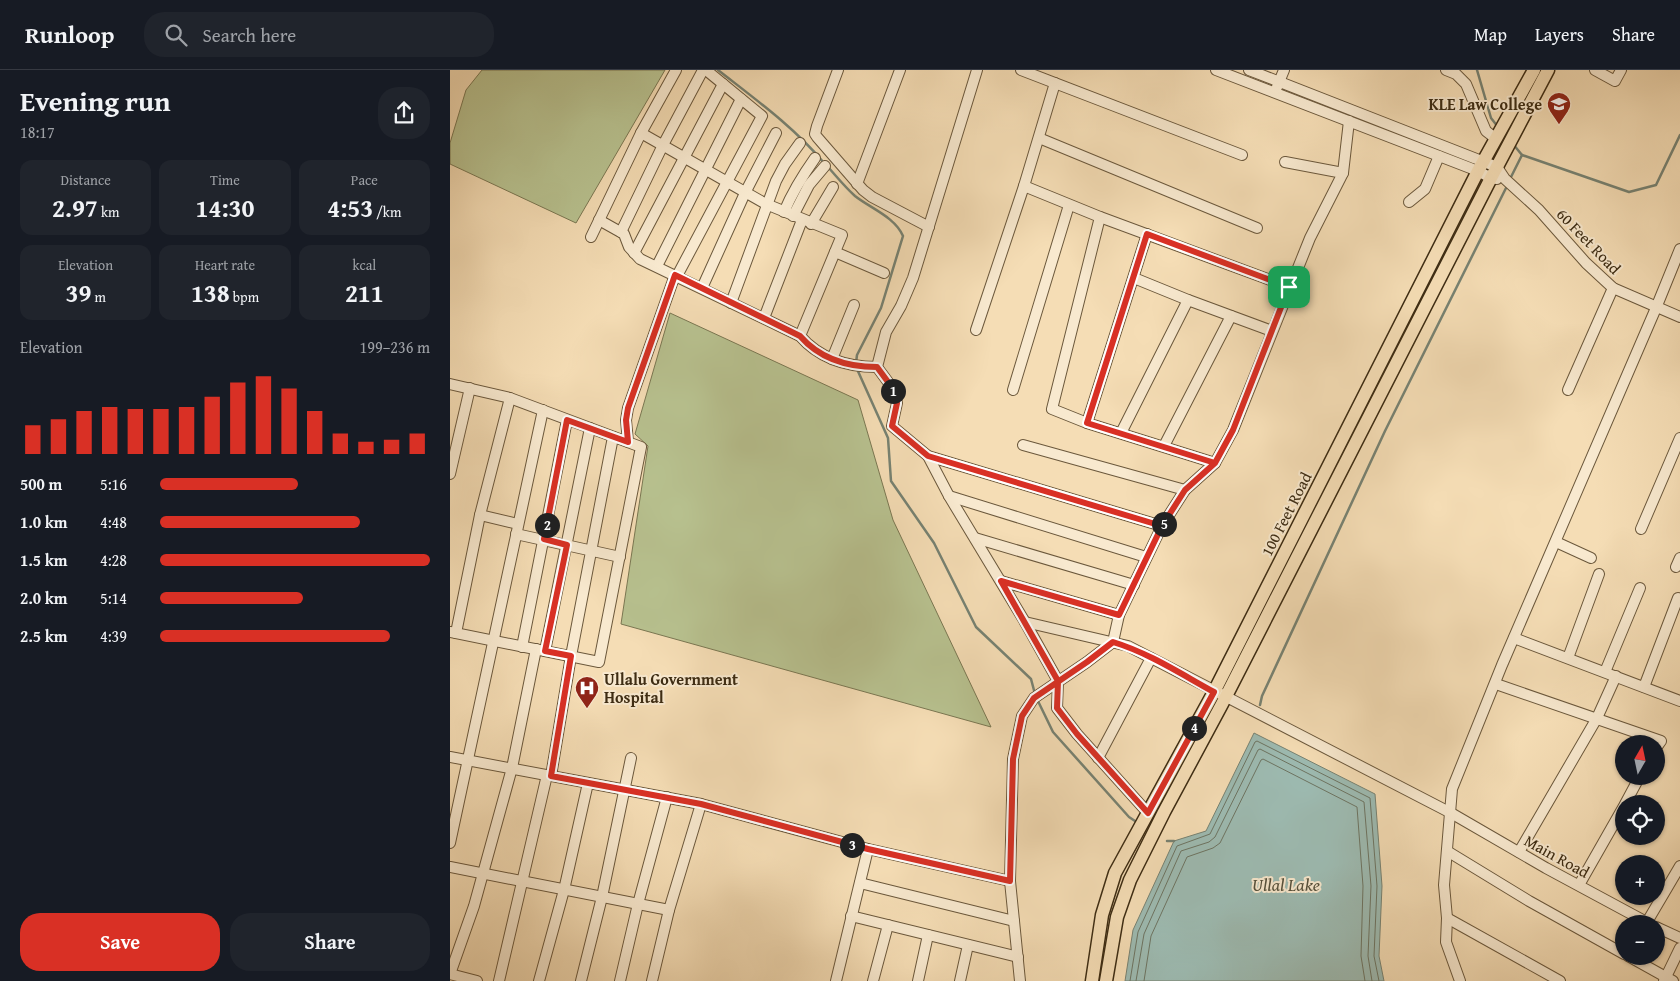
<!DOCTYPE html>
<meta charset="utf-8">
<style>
:root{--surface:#171b24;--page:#20242c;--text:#f1f3f6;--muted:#9ea1a6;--line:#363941;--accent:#d93025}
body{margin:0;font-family:"Gentium Book Plus",serif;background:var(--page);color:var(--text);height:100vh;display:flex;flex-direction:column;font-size:19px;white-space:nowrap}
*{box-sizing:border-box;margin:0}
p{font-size:16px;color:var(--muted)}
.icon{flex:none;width:28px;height:28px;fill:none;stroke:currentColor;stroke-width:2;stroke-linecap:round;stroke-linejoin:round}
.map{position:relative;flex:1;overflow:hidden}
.side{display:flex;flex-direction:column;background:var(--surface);width:450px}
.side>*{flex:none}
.needle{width:32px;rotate:9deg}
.tools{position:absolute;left:1165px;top:665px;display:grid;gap:10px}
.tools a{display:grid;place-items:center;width:50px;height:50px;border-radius:50%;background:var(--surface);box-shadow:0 1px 4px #0004;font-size:25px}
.pin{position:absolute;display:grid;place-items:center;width:42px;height:42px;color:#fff;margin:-21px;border-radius:10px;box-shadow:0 2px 8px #0006}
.km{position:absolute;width:25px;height:25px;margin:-12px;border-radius:50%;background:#222;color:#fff;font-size:14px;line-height:25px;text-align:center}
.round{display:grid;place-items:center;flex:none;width:52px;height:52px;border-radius:20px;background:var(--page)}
.headline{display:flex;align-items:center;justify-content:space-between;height:85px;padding:0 20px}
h1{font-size:28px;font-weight:600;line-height:38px}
.figures{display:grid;grid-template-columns:repeat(3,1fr);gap:8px;height:85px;padding:5px 20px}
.figures div{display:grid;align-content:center;border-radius:12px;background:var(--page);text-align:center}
.figures b{font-size:25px;font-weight:600}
.figures small{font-size:14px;font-weight:400}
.figures p{font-size:14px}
.chart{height:140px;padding:10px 20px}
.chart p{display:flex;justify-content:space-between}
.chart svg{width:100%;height:90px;margin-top:5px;stroke:var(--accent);stroke-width:6}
.button{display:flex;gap:10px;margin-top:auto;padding:10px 20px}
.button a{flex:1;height:58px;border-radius:20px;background:var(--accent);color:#fff;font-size:20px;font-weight:600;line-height:58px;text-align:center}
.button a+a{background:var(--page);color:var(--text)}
ul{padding:0 20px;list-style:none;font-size:16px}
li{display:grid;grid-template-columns:80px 60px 1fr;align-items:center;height:38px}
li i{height:12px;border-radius:6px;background:var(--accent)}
header{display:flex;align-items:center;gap:30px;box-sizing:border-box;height:70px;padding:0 25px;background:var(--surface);border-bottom:1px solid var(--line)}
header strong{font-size:24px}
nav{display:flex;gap:28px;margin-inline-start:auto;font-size:18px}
.search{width:350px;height:45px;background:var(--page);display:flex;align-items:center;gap:12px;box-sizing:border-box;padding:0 18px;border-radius:20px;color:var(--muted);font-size:19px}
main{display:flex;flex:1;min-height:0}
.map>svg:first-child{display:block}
</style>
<header>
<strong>Runloop</strong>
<div class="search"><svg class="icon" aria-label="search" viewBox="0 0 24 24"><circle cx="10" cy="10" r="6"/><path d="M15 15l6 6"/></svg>Search here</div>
<nav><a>Map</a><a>Layers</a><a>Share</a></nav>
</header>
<main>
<section class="side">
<div class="headline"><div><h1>Evening run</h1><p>18:17</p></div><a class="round"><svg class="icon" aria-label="share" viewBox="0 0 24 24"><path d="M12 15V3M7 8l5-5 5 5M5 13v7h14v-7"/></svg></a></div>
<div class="figures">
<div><p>Distance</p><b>2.97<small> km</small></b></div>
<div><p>Time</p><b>14:30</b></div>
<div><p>Pace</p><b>4:53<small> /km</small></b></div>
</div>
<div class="figures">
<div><p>Elevation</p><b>39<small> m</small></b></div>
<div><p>Heart rate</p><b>138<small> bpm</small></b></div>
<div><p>kcal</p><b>211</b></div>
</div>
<div class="chart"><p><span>Elevation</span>199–236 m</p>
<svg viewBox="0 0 160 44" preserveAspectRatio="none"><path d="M5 44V30M15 44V27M25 44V23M35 44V21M45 44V22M55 44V22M65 44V21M75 44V16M85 44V9M95 44V6M105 44V12M115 44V23M125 44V34M135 44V38M145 44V37M155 44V34"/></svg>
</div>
<ul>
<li><b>500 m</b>5:16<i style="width:51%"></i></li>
<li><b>1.0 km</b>4:48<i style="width:74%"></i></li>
<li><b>1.5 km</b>4:28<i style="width:100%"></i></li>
<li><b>2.0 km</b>5:14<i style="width:53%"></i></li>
<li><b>2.5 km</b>4:39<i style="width:85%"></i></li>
</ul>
<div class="button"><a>Save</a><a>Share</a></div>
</section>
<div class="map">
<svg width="1230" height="911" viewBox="0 0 1230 911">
<rect width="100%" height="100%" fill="#f5ddb5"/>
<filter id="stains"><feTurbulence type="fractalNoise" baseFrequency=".004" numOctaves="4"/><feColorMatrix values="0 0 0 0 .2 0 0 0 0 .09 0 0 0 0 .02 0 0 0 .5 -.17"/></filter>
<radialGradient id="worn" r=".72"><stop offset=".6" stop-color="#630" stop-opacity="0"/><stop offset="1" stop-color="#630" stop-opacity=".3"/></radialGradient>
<g fill="#b8c290" stroke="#7a7752">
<polygon points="32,0 215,0 126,153 0,94 0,73 16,20"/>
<polygon points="220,243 408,330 443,450 541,657 171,554 198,376 185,364"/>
</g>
<polygon fill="#9dbbb2" stroke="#778272" points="804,663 925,724 932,816 929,886 934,911 675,911 683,860 724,771 756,761"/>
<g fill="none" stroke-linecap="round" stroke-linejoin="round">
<g stroke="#6d7462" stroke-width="1">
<polyline points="680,911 688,862 727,776 760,764 805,672 807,671 920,728 927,816 924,886 929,911"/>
<polyline points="686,911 694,864 731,781 759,772 765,767 808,680 810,679 914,732 921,816 918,886 922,911"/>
<polyline points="694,911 701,866 737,787 763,778 770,773 811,690 813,689 907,737 913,816 911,886 915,911"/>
</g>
<g stroke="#778272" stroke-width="2.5">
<path d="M268 0C305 29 344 57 374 93"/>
<polyline points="1027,0 1041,48 1048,57"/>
<polyline points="1063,74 1072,85"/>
<path d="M378 97C387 107 395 117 405 126 420 138 445 147 453 166L431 238 407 285 406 293"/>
<polyline points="1060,109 1072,85 1179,122 1206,115 1230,65"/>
<polyline points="407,299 438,368 441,411 484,473 526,557 581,609 585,624"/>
<polyline points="587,629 603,662 679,747 688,753"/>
<polyline points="810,635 812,626 935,361 1058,114"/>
<polyline points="717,771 724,771"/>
</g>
<g stroke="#6b583c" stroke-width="12">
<g id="minor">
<polyline points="388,0 367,56 365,64 367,67 413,120 422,127 479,157"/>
<polyline points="527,0 463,208 451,236 436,262 427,297 441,316 447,333 442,356 478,386 499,426 575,552 608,611 607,638 627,664 698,743"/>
<polyline points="571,0 792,85"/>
<polyline points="766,0 1028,101 1041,108 1047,109"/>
<polyline points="799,0 1047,97 1055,109 1089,140 1136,193 1163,218 1230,247"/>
<polyline points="996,0 1006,4 1016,14 1036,61 1045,68"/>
<polyline points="1145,0 1165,11 1171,0"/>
<polyline points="827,17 834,0"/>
<polyline points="191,63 316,134 392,165 350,266"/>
<polyline points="589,68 807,158"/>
<polyline points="835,92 893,103"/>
<polyline points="407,114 450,0"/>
<polyline points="574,116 650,147 839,217"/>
<polyline points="959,132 975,119 989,86"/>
<path d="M334 142C342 123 353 105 365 88"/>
<polyline points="343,146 359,115 375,96"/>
<polyline points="650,147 602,339 637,353 765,393"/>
<path d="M149 150 174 164 179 177 190 189 350 266C370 289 397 297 427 297"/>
<polyline points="361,154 383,117"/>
<polyline points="171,162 213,75 253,0"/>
<polyline points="141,167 191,63 226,0"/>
<polyline points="385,182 434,203"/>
<polyline points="184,183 273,14"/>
<polyline points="207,196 291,29"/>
<polyline points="227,206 312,46 256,0"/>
<polyline points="684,208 738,230 822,261"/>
<polyline points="252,218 295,123 326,63"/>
<polyline points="281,233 326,111 335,94 350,73"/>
<polyline points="314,248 352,150"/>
<polyline points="526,260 574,116 605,13"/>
<polyline points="382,289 404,235"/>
<polyline points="0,314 60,328 191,377 149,592 0,562"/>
<polyline points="563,320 619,135"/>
<polyline points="1118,320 1163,218"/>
<polyline points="637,353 697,164"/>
<polyline points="671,363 738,230"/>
<polyline points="178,372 176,350 178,338 225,205"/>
<polyline points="573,375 735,420"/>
<polyline points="714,376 781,246"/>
<polyline points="478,386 712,456"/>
<polyline points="0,404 20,318"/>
<polyline points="499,426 696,487"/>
<polyline points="30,445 68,454"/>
<polyline points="1191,459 1230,368"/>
<polyline points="66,464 170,487"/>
<polyline points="525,468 684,515"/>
<polyline points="1106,472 1141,488"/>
<polyline points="1226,497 1230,488"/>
<polyline points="551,511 669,545"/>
<polyline points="575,552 678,576 1001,743 1096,798 1200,854"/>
<polyline points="6,563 30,445 60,328"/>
<polyline points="1064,568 1230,631"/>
<polyline points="72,577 117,350"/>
<polyline points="95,581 140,358"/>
<polyline points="1118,588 1149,504"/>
<polyline points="1155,602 1190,518"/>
<polyline points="1046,614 1211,671 1206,678"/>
<polyline points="1194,617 1228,528"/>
<polyline points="0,687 251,734 418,779 560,811"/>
<polyline points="648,688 701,588"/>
<polyline points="101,706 121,586 163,367"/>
<polyline points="1175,734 1190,706"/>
<polyline points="0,773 93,340"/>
<polyline points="997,781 1079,831 1174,884"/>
<polyline points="1069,782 1147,648 1166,606"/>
<polyline points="0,797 219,840"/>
<polyline points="410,813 564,851"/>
<polyline points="1129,815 1174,736"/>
<polyline points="401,846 568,887"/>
<polyline points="997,848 1110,911"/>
<polyline points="1197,852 1230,796"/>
<polyline points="1206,857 1230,868"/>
<polyline points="1178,886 1223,911"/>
<polyline points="0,904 24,836 62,698 86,579"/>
<polyline points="0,904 27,911"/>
<polyline points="49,911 97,705"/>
<polyline points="89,911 114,820 138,713"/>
<polyline points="131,911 152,827 181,688"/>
<polyline points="170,911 188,834 217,727"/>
<polyline points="202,911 219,840 251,734"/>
<polyline points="386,911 418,779"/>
<polyline points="423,911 438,855"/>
<polyline points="468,911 478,865"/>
<polyline points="510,911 518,875"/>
<polyline points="570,911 560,811 563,689 572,646 584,628 637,592 663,572 669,545 712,456 735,420 765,393 783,360 860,168 893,103 899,51"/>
<polyline points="1010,911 996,872 997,848 994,815 1002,719 1052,595 1206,238 1230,179"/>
<polyline points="1214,911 1230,878"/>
</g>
</g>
<g stroke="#3d2c13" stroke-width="15">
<g id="major">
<polyline points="642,911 652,845 665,803 764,622 1028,101 1084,0"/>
<polyline points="656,911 667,847 680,810 714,742 772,634 1041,108 1098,0"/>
</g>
</g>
<use href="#minor" stroke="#f8e9cf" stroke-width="10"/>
<use href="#major" stroke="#f5ddb5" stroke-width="12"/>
</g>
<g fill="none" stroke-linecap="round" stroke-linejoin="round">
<g stroke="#fff" stroke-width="10">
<path id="route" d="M839 217 783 360 765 393 735 420 712 456 478 386 442 356 447 333 441 316 427 297C397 297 370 289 350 266L225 205 178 338 176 350 178 372 117 350 94 469 117 475 95 581 121 586 101 706 251 734 418 779 560 811 563 689 572 646 584 628 637 592 663 572C699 583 731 604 764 622L698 743 627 664 607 638 608 611 551 511 669 545 712 456 735 420 765 393 637 353 697 164 839 217"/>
</g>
<use href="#route" stroke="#d93025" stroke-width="6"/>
</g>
<defs>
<g id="university-pin" transform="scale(1.25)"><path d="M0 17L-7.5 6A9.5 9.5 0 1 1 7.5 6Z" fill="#8f2418" stroke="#f8e9cf"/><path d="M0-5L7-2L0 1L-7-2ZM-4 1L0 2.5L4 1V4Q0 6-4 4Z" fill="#fff"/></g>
<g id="hospital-pin" transform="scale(1.25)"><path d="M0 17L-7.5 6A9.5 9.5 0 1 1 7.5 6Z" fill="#8f2418" stroke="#f8e9cf"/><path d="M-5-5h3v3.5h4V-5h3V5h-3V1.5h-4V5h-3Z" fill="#fff"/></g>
</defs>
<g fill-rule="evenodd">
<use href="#university-pin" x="1109" y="34"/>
<use href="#hospital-pin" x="137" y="618"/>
</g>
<g text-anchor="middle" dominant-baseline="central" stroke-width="4" stroke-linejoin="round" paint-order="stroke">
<g font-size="16" font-weight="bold" fill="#3d2c13" stroke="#f8e9cf" text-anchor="end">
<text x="1092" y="34">KLE Law College</text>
<text x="154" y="609" text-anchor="start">Ullalu Government<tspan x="154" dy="18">Hospital</tspan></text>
</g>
<g font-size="16" fill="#3d2c13" stroke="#f8e9cf">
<text transform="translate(1139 171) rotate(46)">60 Feet Road</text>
<text transform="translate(836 444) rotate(-63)">100 Feet Road</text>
<text transform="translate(1107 786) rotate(29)">Main Road</text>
</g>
<g font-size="18" font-style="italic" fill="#55503b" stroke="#f8e9cf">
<text x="836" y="814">Ullal Lake</text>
</g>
</g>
<rect width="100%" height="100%" filter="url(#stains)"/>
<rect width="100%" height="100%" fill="url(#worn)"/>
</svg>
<div class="tools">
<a><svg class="needle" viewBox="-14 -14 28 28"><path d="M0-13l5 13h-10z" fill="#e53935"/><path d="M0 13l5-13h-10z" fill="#9ea1a6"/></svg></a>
<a><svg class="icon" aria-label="locate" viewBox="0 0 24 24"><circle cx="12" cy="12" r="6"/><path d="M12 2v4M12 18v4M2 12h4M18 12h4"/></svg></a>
<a>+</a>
<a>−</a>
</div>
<div class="pin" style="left:839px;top:217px;background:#1e9e55"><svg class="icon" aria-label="arrive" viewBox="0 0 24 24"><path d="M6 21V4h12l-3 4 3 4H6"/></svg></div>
<b class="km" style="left:443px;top:321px">1</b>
<b class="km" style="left:97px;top:455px">2</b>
<b class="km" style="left:402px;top:775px">3</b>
<b class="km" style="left:744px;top:658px">4</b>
<b class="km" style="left:714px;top:454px">5</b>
</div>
</main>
